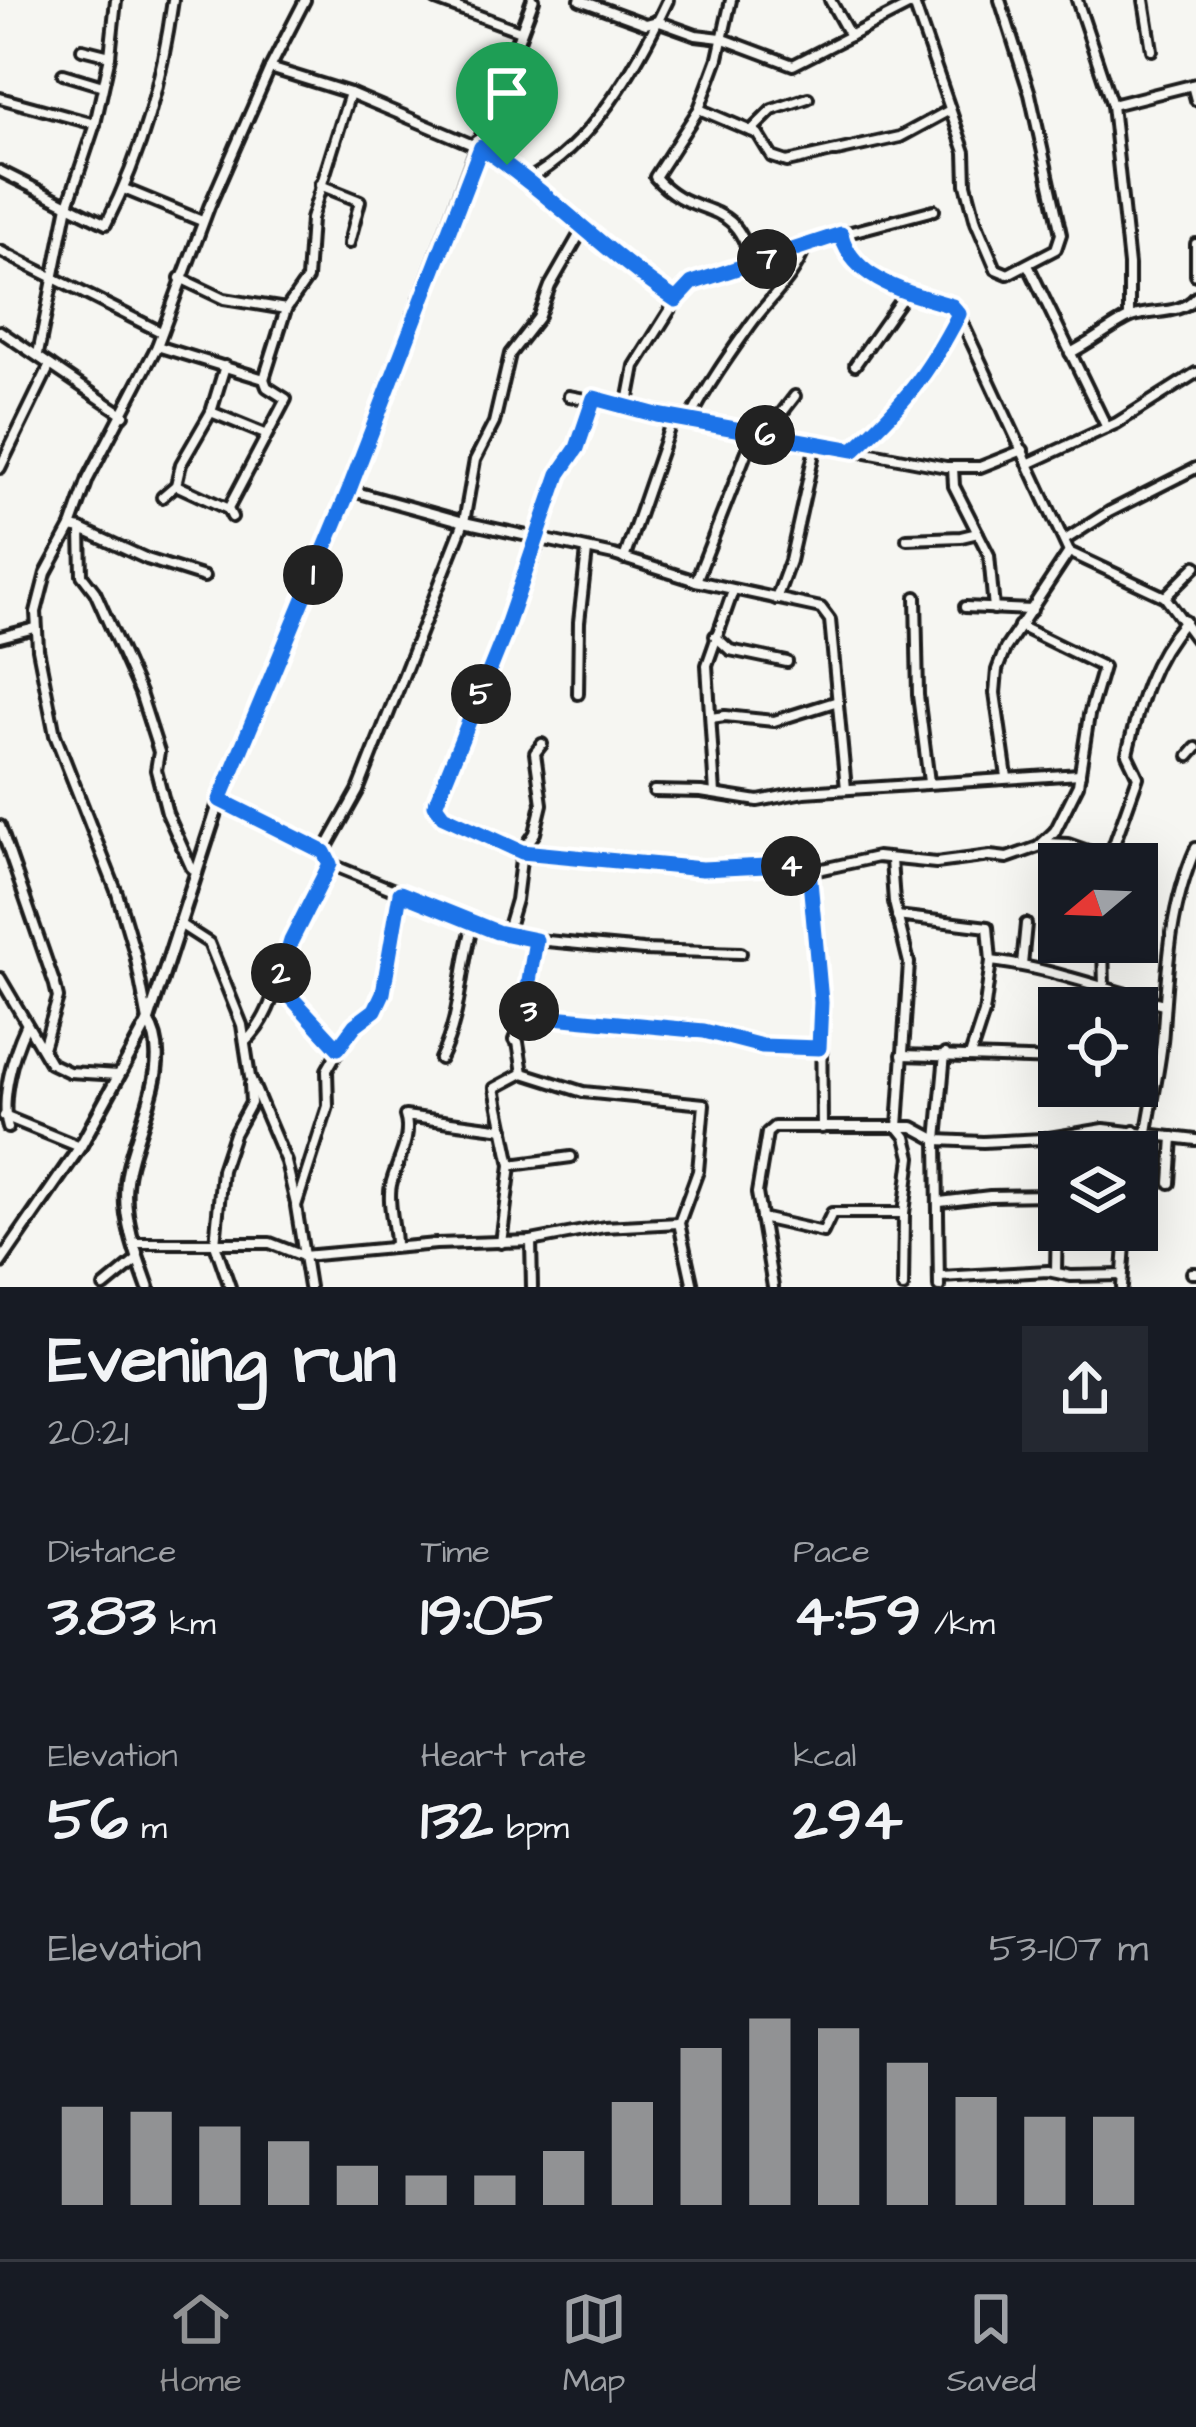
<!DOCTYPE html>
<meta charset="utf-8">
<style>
:root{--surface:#171b24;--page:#242831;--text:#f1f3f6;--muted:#9ea1a6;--line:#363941;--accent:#919294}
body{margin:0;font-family:"Architects Daughter",sans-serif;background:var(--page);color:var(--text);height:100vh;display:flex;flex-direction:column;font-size:45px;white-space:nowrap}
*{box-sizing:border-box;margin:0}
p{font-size:39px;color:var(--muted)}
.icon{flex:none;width:66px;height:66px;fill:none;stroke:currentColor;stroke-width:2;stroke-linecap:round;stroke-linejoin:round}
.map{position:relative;height:1287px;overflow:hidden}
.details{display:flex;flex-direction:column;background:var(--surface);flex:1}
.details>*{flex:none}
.needle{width:78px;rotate:251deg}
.fabs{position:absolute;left:1038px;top:843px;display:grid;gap:24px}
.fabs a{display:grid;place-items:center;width:120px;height:120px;border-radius:0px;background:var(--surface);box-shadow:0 12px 48px #0002;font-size:60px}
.pin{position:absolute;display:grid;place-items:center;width:102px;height:102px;color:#fff;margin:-123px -51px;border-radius:50% 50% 50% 0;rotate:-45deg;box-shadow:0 0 12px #0007}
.pin .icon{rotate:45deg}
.km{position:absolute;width:60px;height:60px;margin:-30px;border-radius:50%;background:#222;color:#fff;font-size:33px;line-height:60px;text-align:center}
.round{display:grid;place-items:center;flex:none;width:126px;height:126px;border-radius:0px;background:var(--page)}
.headline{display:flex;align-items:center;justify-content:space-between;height:204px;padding:0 48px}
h1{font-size:66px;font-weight:700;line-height:90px}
.stats{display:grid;grid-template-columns:repeat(3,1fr);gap:18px;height:204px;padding:12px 48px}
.stats div{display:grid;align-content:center}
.stats b{font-size:60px;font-weight:700}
.stats small{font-size:33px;font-weight:400}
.stats p{font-size:33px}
.chart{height:336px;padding:24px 48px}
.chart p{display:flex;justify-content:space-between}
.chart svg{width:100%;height:216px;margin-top:12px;stroke:var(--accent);stroke-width:6}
.dock{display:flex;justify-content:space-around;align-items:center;height:168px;border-top:3px solid var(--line);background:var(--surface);font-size:33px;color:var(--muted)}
.dock a{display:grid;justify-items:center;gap:6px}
.dock .active{color:var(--accent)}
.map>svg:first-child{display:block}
</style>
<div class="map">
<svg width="1196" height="1287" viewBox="0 0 1196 1287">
<rect width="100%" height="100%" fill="#f6f6f2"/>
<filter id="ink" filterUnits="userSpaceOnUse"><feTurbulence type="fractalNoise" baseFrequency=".00833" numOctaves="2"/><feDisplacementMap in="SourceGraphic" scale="24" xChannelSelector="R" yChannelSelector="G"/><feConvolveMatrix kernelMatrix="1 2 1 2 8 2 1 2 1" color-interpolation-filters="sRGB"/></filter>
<g filter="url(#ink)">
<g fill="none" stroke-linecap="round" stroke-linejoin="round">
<g stroke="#1c1c1c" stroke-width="16">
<g id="minor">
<polyline points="436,0 520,31"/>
<polyline points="580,0 646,24 657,21 696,35 721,38 793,65 920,0"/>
<path d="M731 0 718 58 699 109 655 177C693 222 735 193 751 262"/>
<polyline points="830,0 850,36"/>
<polyline points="1077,0 1112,105 1129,265 1129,317"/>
<polyline points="1144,0 1152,50"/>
<polyline points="914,4 965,152 966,184 976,222 996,269 1008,274 1056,249 1061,234 1030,94 1000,0"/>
<polyline points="82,49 110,56"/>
<polyline points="270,68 350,93 480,148"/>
<polyline points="63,74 103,86"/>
<polyline points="1192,85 1196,100"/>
<polyline points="0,98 95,124"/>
<polyline points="1112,105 1196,84"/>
<polyline points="699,109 758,134 772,157 787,162 900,137 948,111"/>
<polyline points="751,131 772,110 808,98"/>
<path d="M0 171 106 224C143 152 162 79 173 0"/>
<path d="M527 180C592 146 638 64 668 0"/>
<polyline points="320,185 360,201 349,243"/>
<polyline points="124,189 202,221"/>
<polyline points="582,230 676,300"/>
<path d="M841 234C855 288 917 287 957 311L1069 552 1165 597 1196 639"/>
<polyline points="1196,244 1196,275"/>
<polyline points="0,251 161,332"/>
<polyline points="1028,265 1107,428"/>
<polyline points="180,278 224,299 286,309"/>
<polyline points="0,331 124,415"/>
<polyline points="157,346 264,379 267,387 286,399 228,509 232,517"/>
<path d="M1070 353C1091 343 1114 324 1131 317 1152 309 1180 316 1196 297"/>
<polyline points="38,354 68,205 95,124 110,56 116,0"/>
<polyline points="855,365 907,291"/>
<polyline points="264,379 286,309 307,279 311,219 350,93"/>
<polyline points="569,396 946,467 980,467 1023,450"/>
<polyline points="594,398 577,448 559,474 537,547 479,702 436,799 439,813 522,852 702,869 788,865 818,870 877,857 936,863 990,856 1007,858 1038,847 1055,831"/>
<polyline points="627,408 635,366 684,288 692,283 821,240 934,210"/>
<polyline points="211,412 265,434"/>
<path d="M690 420C707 386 729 355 751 324 770 298 793 280 805 248"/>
<polyline points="765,435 795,396"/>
<path d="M854 449C903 404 929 374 959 315"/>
<polyline points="1030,463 1117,423 1196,373"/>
<polyline points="953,467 954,486 989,555 994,609"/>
<polyline points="0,468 50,365"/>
<polyline points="176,485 228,509"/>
<polyline points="349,490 464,522 614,555 696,581 821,608 830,620 846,789"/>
<polyline points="162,497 176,485 181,464 211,412 225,366"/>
<polyline points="71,527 81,529 82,575 95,592 140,693 159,752 156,770 167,813 191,867 197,873"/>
<polyline points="81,529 147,559 204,577"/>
<polyline points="907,539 961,537 978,533"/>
<polyline points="1065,540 1109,512 1196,468"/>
<polyline points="624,559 673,417"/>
<polyline points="696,581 754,433"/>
<polyline points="916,597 918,695 929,782"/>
<polyline points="1165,597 1196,566"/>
<polyline points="776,599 790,561 816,444"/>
<polyline points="965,607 1032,610"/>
<polyline points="1019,626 1103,667 1089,715 1078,785 1054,833"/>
<polyline points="715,636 730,650 787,662"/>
<polyline points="0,637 35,628"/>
<polyline points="578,694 579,622 587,551"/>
<polyline points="711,718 725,716 774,721 838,701"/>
<polyline points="1189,756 1196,748"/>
<polyline points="1007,777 995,693 997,670 1005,649 1069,552"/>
<polyline points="654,791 701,792 758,801 804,792 1080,774"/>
<polyline points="715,794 707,665 733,591"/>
<polyline points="220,800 324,852 330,864 497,932 536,940 643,950 741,953"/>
<polyline points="0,826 55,985 58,998 43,1048"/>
<polyline points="1046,843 1068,844 1108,858"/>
<polyline points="324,852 358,791 464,522 475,460 494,423 510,354 538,318 550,286 582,230 524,176 481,147"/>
<polyline points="891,860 894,902 909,963 898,1127 906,1137 911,1157 904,1213 903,1287"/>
<path d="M1107 864 1138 777 1127 754C1139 704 1150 660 1185 621"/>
<polyline points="809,869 821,1002 822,1128"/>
<path d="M897 916 988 927 991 961C1051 968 1106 990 1164 1004"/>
<polyline points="181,925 209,943 242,1025 250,1077 286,1162 296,1204"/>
<polyline points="506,934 516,900 522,852 535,833 542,804 535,753 542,744"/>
<polyline points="1103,942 1104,990"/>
<polyline points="1022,965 1026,924"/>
<polyline points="0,978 50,1063 69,1072 119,1075"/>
<polyline points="278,983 338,1048"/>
<polyline points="532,1015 525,1005 536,940"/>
<polyline points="148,1021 135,954 117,893 55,735 38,649 36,612 46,573 71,527 88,479 157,346 209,207 270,68 305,0"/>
<path d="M245 1042C273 1017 278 974 291 940 302 914 317 889 330 864"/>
<polyline points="902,1055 1059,1060"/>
<polyline points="970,1056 984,1013 991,961"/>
<path d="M440 1059C463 1014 459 967 474 921"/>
<polyline points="523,1073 583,1092 704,1104 698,1171 679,1223 693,1287"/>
<polyline points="523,1073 518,1042 514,1040 523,1019 532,1015 704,1031 762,1046 819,1049"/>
<polyline points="4,1116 80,1147"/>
<path d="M8 1128C0 1098 13 1054 26 1026"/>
<path d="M1147 1132C1152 1098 1161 1064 1163 1030 1167 969 1170 905 1196 848"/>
<polyline points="1046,1138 1057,1215 1056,1272"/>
<polyline points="1129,1152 1134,1131"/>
<polyline points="511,1165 571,1157"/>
<polyline points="1170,1183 1173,1137"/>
<polyline points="940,1202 990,1196 1052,1195"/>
<polyline points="761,1218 823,1232 832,1213 904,1213"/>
<polyline points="531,1241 532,1287"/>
<polyline points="134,1243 270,1243 303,1256 436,1244 531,1241 604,1227 679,1223"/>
<polyline points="501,1243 511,1165 495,1088 523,1073"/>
<path d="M391 1247 395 1245C395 1226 387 1204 391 1185 396 1163 413 1138 405 1116L504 1129"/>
<polyline points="1192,1273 1196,1273"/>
<polyline points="940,1277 1048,1271 1071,1276 1122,1275"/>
<polyline points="104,1287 138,1259"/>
<polyline points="230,1287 215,1244 222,1170 234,1134 251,1103 250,1084"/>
<polyline points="309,1287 296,1206 328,1106 327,1070 349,1032 375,1010 383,993 400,893"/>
<polyline points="773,1287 757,1193 767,1133 774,1127 913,1127 937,1140 983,1142 1043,1139 1104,1129 1196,1140"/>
<polyline points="939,1287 937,1140 945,1054"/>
<polyline points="1122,1287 1126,1230"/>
</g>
</g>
<g stroke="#1c1c1c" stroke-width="18">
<g id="tertiary">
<polyline points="0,1263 80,1147 148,1022 220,800 349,490 533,0"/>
<path d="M148 1287C137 1256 123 1219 126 1186 129 1137 177 1066 148 1022"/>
</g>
</g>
<use href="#minor" stroke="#f6f6f2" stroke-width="8"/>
<use href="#tertiary" stroke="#f6f6f2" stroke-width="9"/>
</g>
</g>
<g fill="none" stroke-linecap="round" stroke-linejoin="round" filter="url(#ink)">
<g stroke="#fff" stroke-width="24">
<path id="route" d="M481 147C550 193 607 254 676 300L692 283 841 234C853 282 911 293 952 306L959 314C927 376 904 403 854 450L657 415 594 398 577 448 559 474 502 640 435 805 443 816 522 852 702 869 788 865 809 869 821 1002 819 1048 762 1046 704 1031 532 1015 525 1005 536 940 497 932 400 893 383 993 375 1010 355 1025 338 1048 278 983 291 941 330 864 324 852 220 800 349 490Z"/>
</g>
<use href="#route" stroke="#1a73e8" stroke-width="15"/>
</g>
</svg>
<div class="fabs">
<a><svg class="needle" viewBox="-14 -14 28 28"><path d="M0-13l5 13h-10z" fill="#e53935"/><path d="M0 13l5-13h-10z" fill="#9ea1a6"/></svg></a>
<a><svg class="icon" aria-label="locate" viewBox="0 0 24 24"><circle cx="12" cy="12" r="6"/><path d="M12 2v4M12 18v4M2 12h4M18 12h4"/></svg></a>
<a><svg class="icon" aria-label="layers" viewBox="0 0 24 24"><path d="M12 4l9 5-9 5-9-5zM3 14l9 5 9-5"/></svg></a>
</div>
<div class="pin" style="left:507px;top:165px;background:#1e9e55"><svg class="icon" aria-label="arrive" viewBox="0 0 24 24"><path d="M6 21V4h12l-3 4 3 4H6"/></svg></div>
<b class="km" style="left:313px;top:575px">1</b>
<b class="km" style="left:281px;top:973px">2</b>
<b class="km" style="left:529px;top:1011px">3</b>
<b class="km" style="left:791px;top:866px">4</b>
<b class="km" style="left:481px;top:694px">5</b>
<b class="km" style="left:765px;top:435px">6</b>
<b class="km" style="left:767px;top:259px">7</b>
</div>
<section class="details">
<div class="headline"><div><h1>Evening run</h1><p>20:21</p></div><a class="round"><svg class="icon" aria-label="share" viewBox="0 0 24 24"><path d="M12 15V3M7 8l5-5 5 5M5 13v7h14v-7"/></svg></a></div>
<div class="stats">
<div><p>Distance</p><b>3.83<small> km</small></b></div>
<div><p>Time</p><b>19:05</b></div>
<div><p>Pace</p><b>4:59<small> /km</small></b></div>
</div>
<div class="stats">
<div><p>Elevation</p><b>56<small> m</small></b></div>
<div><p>Heart rate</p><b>132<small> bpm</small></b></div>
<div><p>kcal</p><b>294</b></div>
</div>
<div class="chart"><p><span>Elevation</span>53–107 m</p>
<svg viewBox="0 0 160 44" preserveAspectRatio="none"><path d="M5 44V24M15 44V25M25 44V28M35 44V31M45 44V36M55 44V38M65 44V38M75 44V33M85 44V23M95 44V12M105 44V6M115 44V8M125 44V15M135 44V22M145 44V26M155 44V26"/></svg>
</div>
</section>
<nav class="dock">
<a class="active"><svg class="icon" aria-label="home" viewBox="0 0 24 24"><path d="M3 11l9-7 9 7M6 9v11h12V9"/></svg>Home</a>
<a><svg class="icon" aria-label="map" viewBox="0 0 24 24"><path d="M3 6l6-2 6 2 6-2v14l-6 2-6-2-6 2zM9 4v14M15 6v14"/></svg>Map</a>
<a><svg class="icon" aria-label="saved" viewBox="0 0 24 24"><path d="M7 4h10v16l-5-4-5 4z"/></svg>Saved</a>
</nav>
